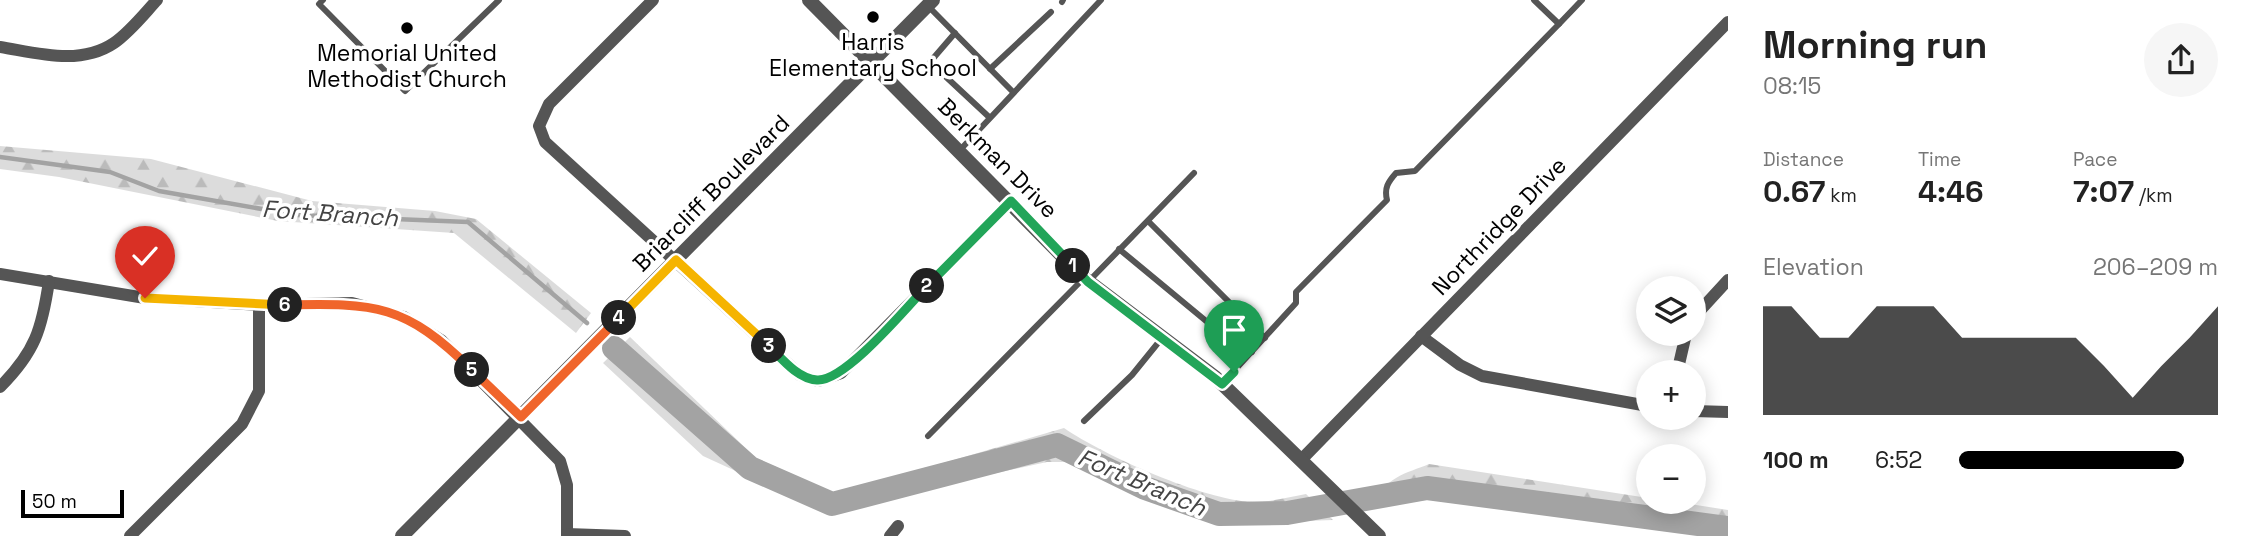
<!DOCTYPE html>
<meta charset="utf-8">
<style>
:root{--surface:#fff;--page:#f6f6f6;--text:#222;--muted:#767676;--accent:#000}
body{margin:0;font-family:"Space Grotesk",sans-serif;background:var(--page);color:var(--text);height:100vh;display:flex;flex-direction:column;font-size:26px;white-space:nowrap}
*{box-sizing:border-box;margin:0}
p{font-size:23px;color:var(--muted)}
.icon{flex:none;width:38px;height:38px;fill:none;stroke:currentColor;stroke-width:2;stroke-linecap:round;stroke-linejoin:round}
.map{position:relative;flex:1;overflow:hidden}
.side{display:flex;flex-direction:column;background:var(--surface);width:525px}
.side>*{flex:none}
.buttons{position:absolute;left:1636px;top:276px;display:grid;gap:14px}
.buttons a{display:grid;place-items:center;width:70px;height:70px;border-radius:50%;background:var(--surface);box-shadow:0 4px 18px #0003;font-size:35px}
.scale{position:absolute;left:21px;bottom:18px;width:103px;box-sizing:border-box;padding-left:7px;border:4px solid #000;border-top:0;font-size:19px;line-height:24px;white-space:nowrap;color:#000;-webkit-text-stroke:5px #fff;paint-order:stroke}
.pin{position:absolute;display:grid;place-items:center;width:60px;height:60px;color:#fff;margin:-72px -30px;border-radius:50% 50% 50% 0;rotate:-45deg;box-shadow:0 0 7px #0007}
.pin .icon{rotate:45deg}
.km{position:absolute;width:35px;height:35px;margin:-18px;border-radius:50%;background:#222;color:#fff;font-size:19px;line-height:35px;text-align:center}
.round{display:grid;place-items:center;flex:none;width:74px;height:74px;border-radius:37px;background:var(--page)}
.summary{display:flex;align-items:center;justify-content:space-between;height:119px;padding:0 35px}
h1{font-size:38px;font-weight:700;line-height:52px}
.metrics{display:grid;grid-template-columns:repeat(3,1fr);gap:10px;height:119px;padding:7px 35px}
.metrics div{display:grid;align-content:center}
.metrics b{font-size:30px;font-weight:700}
.metrics small{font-size:19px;font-weight:400}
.metrics p{font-size:19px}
.chart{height:196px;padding:14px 35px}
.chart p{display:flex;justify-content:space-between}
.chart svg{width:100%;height:126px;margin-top:7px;fill:var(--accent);opacity:.7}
ul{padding:0 35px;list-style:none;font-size:23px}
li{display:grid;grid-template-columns:112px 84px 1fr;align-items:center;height:52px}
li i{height:18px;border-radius:9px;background:var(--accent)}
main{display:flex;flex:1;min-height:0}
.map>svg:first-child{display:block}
</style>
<main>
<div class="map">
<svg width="1728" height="536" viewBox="0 0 1728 536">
<defs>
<pattern id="forest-firs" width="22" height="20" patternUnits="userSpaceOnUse" patternTransform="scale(1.75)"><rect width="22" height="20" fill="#dcdcdc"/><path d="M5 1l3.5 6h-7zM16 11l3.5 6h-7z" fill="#bbb"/></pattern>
</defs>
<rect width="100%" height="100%" fill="#fff"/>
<g fill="url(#forest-firs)">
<polygon points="0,146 151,159 312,201 435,211 476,219 591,313 576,333 454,233 278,221 59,177 0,169"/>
<path d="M630 337 756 458 837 494 1064 428C1105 456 1203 500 1253 502 1270 502 1289 497 1306 494L1333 520 1217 524 1153 499 1078 462H1047L823 511 703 456 603 363Z"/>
<path d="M1429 464 1648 498V502H1677L1728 510V536L1435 499 1379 506C1379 478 1408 473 1429 464Z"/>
</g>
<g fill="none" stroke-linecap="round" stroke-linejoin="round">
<polyline stroke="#a3a3a3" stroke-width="4.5" points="0,157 110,172 159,191 296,215 468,222 587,323"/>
<polyline stroke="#a3a3a3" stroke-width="24" points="614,348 750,468 832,504 1057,445 1145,488 1219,514 1287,513 1427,488 1728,528"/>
<g stroke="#555" stroke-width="6">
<polyline points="323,0 319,4 405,91 499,0"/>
<polyline points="1062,2 1063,0"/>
<polyline points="928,6 1013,92"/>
<polyline points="1559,24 1582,0"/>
<polyline points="955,33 930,62 989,117"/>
<polyline points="990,69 1051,12"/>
<polyline points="960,150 1101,0"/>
<polyline points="1148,221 1265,338"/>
<polyline points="1119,249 1223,335 1252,352"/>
<polyline points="1090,280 1194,173"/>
<path d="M1223 383 1296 303V292L1387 200C1384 188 1388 182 1396 173L1415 171 1559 24 1534 0"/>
<polyline points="1084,421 1132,375 1162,338"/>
<polyline points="928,436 1083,279"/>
</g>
<g stroke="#555" stroke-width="12">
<polyline points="653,0 549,104 539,126 545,142 800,375 818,381 841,373 1011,201"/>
<path d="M0 47C37 53 80 66 114 43 130 32 144 14 157 0"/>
<polyline points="0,274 145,298 259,305 352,303 404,317 441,340 560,461 567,485 567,536"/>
<polyline points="1694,317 1728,280"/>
<polyline points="1421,336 1460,365 1482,376 1648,406"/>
<polyline points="1677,373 1686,334"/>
<path d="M0 387C35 352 42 329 49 281"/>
<polyline points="1694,411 1728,412"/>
<polyline points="1301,460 1728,22"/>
<polyline points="567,534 625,536"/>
<polyline points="130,536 242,424 259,391 259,305"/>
<polyline points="890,536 898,526"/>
</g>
<g stroke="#555" stroke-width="14">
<polyline points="809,0 1084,278 1215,377 1379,536"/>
<polyline points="402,536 933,0"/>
</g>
</g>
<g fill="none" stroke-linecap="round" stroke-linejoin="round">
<g stroke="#fff" stroke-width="14">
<polyline id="split-1" points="1073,266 1088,282 1222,384 1234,372"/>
</g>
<g stroke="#fff" stroke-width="14">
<polyline id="split-2" points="927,286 1011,201 1073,266"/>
</g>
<g stroke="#fff" stroke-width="14">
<path id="split-3" d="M769 346C782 359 798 379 817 380 845 382 907 307 927 286"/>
</g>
<g stroke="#fff" stroke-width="14">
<polyline id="split-4" points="619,318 676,260 769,346"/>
</g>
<g stroke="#fff" stroke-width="14">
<polyline id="split-5" points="472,370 521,417 619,318"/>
</g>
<g stroke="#fff" stroke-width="14">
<path id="split-6" d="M285 305C376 303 405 304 472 370"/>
</g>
<g stroke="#fff" stroke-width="14">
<polyline id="split-7" points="145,298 285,305"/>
</g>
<use href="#split-1" stroke="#22a559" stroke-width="9"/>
<use href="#split-2" stroke="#22a559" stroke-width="9"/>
<use href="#split-3" stroke="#22a559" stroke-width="9"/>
<use href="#split-4" stroke="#f5b400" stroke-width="9"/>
<use href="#split-5" stroke="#f0652b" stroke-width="9"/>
<use href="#split-6" stroke="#f0652b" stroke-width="9"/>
<use href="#split-7" stroke="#f5b400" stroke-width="9"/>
</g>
<g fill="#000" stroke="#fff" stroke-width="2.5">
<circle cx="873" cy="17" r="7"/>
<circle cx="407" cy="28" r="7"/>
</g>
<g text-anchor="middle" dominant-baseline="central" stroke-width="7" stroke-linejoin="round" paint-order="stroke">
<g font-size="23" fill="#000" stroke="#fff">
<text x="873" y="42">Harris<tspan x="873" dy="26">Elementary School</tspan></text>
<text x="407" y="53">Memorial United<tspan x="407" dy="26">Methodist Church</tspan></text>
</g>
<g font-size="23" fill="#000" stroke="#fff">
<text transform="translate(998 158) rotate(45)">Berkman Drive</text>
<text transform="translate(711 193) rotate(-45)">Briarcliff Boulevard</text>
<text transform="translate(1499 226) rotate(-46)">Northridge Drive</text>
</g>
<g font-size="24" font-style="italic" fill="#444" stroke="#fff">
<text transform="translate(330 213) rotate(4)">Fort Branch</text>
<text transform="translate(1142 482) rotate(23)">Fort Branch</text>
</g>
</g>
</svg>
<div class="buttons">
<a><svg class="icon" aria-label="layers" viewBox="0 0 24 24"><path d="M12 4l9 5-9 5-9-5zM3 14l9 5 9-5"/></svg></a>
<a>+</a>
<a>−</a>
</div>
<div class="scale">50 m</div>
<div class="pin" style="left:1234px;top:372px;background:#1e9e55"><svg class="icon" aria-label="arrive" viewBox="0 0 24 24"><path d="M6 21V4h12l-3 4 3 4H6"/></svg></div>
<div class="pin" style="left:145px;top:298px;background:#d93025"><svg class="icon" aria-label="check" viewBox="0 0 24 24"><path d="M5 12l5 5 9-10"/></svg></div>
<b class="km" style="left:1073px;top:266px">1</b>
<b class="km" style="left:927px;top:286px">2</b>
<b class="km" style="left:769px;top:346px">3</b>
<b class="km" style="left:619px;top:318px">4</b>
<b class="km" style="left:472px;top:370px">5</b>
<b class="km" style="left:285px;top:305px">6</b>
</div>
<section class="side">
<div class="summary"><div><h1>Morning run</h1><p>08:15</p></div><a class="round"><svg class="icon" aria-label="share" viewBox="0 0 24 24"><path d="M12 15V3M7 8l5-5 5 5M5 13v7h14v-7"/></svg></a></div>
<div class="metrics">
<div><p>Distance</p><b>0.67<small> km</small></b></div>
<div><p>Time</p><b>4:46</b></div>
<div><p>Pace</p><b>7:07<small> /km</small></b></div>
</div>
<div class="chart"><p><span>Elevation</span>206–209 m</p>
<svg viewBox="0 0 160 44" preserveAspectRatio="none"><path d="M0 44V6L10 6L20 17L30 17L40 6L50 6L60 6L70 17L80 17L90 17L100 17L110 17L120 27L130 38L140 27L150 17L160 6V44z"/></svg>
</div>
<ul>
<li><b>100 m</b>6:52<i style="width:87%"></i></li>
</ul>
</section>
</main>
